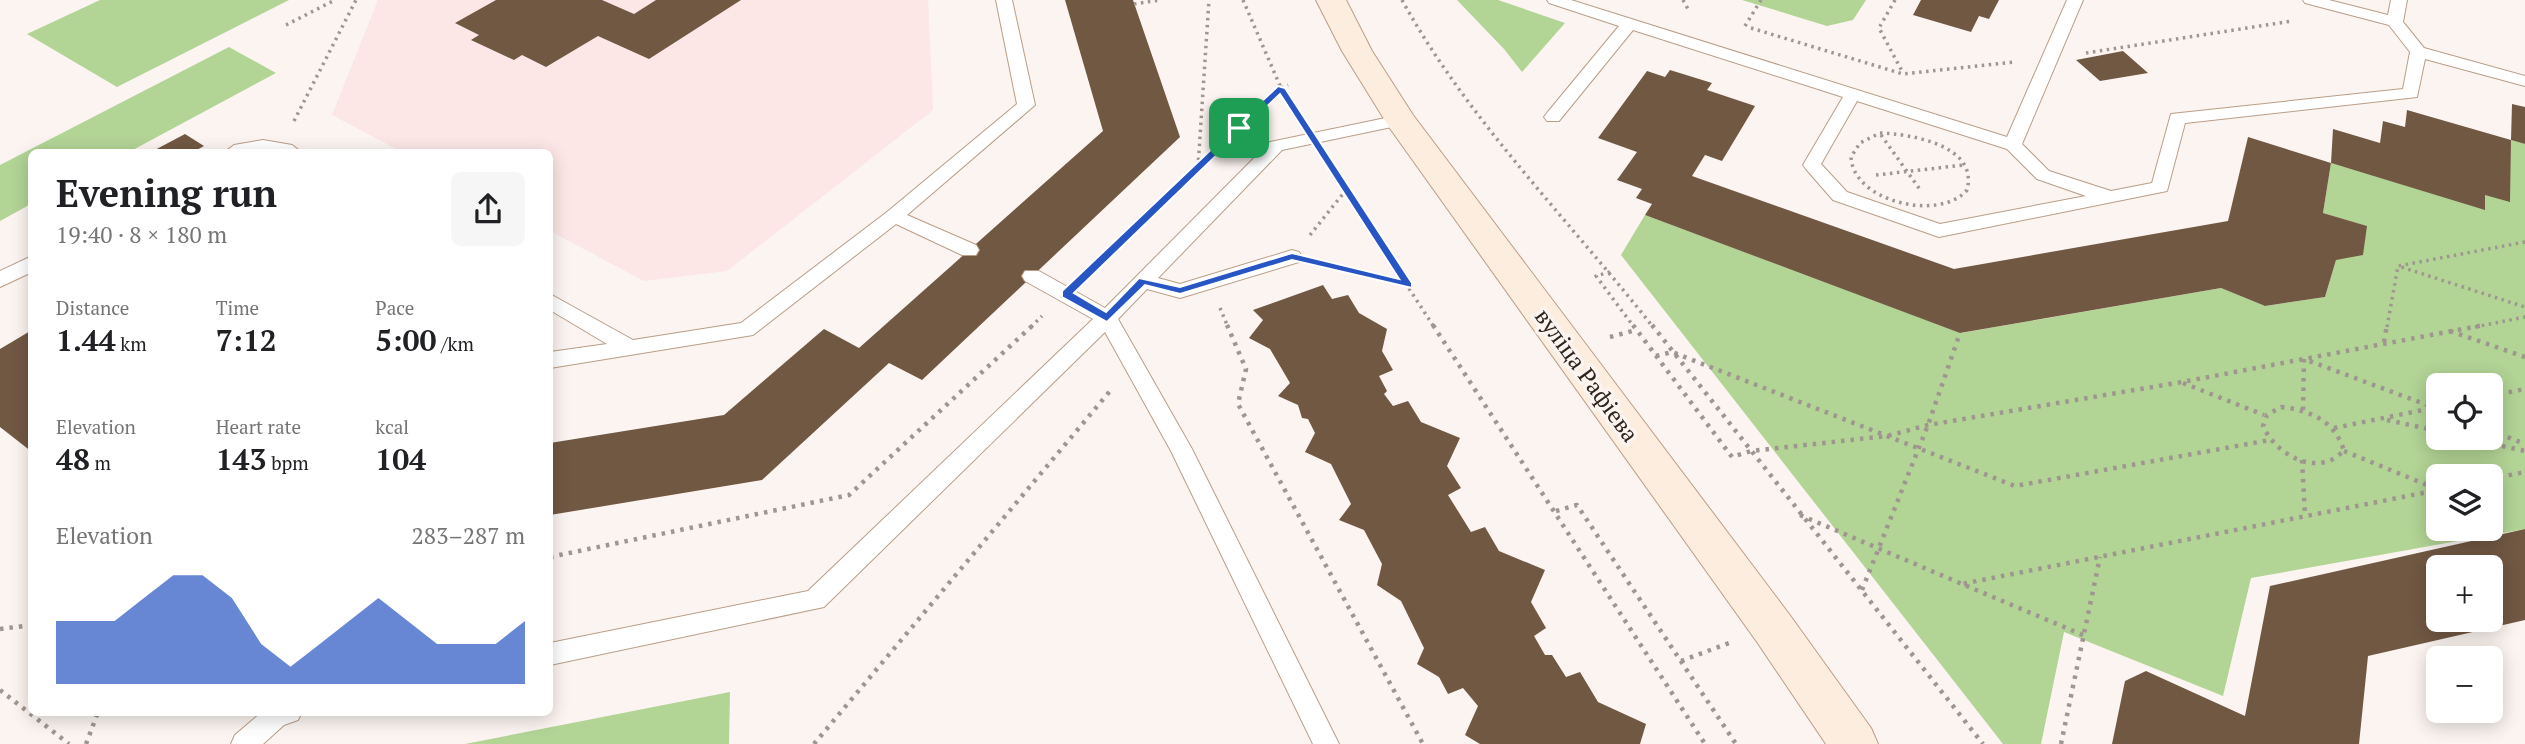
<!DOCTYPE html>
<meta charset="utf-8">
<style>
:root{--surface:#fff;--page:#f6f6f6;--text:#202124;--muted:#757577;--accent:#2755c3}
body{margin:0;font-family:"PT Serif",serif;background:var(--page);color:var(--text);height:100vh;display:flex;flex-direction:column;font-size:26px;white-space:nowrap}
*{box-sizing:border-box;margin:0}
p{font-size:23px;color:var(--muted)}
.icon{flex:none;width:38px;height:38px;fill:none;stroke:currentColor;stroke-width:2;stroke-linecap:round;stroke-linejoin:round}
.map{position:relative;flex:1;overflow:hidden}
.side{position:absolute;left:28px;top:149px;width:525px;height:567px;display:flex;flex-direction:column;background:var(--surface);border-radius:10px;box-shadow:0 4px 18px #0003}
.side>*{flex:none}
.tools{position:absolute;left:2426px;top:373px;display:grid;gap:14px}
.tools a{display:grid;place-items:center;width:77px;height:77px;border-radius:10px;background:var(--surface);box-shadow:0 4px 18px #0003;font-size:35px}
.pin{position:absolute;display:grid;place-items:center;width:60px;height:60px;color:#fff;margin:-30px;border-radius:14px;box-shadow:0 4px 10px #0006}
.round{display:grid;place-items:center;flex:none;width:74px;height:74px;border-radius:10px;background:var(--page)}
.summary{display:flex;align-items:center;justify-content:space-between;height:119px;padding:0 28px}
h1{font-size:38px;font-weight:600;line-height:52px}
.stats{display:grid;grid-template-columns:repeat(3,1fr);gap:10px;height:119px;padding:7px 28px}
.stats div{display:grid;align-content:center}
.stats b{font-size:30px;font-weight:600}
.stats small{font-size:19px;font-weight:400}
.stats p{font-size:19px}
.chart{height:196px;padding:14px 28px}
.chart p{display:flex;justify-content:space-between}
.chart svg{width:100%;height:126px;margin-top:7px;fill:var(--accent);opacity:.7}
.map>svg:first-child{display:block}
</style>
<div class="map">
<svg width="2525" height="744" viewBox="0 0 2525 744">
<rect width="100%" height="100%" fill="#fbf4f0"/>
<polygon fill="#fce6e6" points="378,0 928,0 933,110 727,271 644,281 550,231 550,152 402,152 332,115"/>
<g fill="#b2d495" fill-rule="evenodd">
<polygon points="100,0 289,0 117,87 27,34"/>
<polygon points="1457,0 1498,0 1565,23 1522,72 1504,49"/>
<polygon points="1742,0 1866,0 1853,20 1827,26"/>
<polygon points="229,47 276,73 129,152 32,152 31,204 0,221 0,165"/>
<path d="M2511 140 2525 144V529L2251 578 2223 696 2064 632 2041 744H2003L1621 255 1645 215 1961 333 2221 288 2265 306 2325 297 2336 260 2366 226 2323 213 2331 163 2485 209V195ZM2438 385H2490V438H2438ZM2438 476H2490V528H2438Z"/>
<polygon points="730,692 729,744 465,744"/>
</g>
<g fill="#715843" fill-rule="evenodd">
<polygon points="496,0 602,0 634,14 656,0 741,0 649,59 598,36 546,67 522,55 514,60 471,40 479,35 455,23"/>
<polygon points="1065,0 1133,0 1180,137 922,380 889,363 762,480 550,515 550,443 724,415 824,329 859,348 1103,131"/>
<polygon points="1921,0 1999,0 1989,19 1979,16 1971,32 1913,15"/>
<polygon points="2123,51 2148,73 2100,81 2076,60"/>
<polygon points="1670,70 1712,83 1707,90 1755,106 1722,161 1705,155 1692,176 1954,269 2228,221 2248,137 2331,163 2333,129 2380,143 2383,121 2405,127 2407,110 2511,140 2510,202 2485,195 2485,210 2331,163 2323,213 2367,226 2363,255 2336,260 2325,297 2265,306 2221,288 1960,333 1645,215 1652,204 1636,198 1642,189 1617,180 1637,152 1598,138 1647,71 1665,77"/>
<polygon points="2512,104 2525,107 2525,144 2511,140"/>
<polygon points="185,134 204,146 193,152 151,152"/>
<polygon points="1323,285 1332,299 1348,295 1359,313 1387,329 1382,351 1393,370 1379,376 1387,391 1384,394 1393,406 1408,401 1421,422 1460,438 1447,466 1461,488 1448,495 1471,532 1485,527 1499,551 1545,570 1531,602 1546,628 1534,636 1545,655 1552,655 1566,677 1580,672 1598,702 1646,724 1640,744 1480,744 1465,735 1478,706 1463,688 1448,694 1439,677 1417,664 1424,648 1401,601 1377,585 1382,564 1364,530 1339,520 1351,504 1331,464 1305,452 1315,433 1308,419 1302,418 1298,405 1278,396 1290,383 1270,349 1249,338 1263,320 1253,310"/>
<polygon points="32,330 32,452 0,427 0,349"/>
<path d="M2525 529V620L2368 656 2359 744H2112L2125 681 2146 671 2245 716 2270 586ZM2438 567H2490V620H2438Z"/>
</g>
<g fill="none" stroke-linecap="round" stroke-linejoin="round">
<g stroke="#ba9e87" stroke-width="2">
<g id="service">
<polygon points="996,0 1012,0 1035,105 907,215 976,245 979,250 976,255 962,255 896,224 753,335 550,368 550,352 607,344 550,310 550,294 633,340 741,323 887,212 1017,104"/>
<path d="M1547 0H1571L2007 137 2067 0H2083L2022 144 2049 171 2111 191 2152 183 2171 114 2403 89 2410 52 2389 25 2305 3 2303 0H2329L2388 15 2391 0H2407L2403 22 2424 48 2525 76V86L2425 59 2417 97 2185 123 2167 191 1939 237 1833 200 1806 169 1803 165 1843 97 1633 30 1559 121H1547L1544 117 1547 113 1619 26 1549 3ZM1857 101 2007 149 2037 179 2086 196 1940 224 1847 192 1821 164Z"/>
<polygon points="1400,115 1409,120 1406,124 1282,150 1158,278 1180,284 1292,250 1299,252 1302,257 1299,262 1180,298 1147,289 1118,319 1192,449 1339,744 1313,744 1171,451 1105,332 824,607 550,665 550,643 808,591 1093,319 1025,281 1022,276 1025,271 1039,271 1105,308 1270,142"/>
<polygon points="263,140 292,145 301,152 225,152 234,145"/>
<polygon points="32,256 32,272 0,287 0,271"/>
<polygon points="262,712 302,712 298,720 284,725 263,744 231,744 235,735"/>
</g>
</g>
<g stroke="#ba9e87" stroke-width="2">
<polygon id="secondary" points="1316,0 1346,0 1372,51 1413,115 1789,614 1871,728 1878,744 1826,744 1757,642 1389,127 1342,51"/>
</g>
<g stroke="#9f9690" stroke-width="3.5" stroke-dasharray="2.5 4.5" stroke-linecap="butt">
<polyline points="1243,0 1281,88 1296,113"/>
<path d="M1402 0C1468 120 1569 220 1653 327"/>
<polyline points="1683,0 1688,9"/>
<polyline points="1895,0 1879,28 1903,73"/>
<polyline points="1134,4 1160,0"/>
<polyline points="286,25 335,0"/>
<polyline points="1745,26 1761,0"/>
<polyline points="1751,28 1903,74 2015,62"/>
<polyline points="2086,53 2292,21"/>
<polyline points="294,121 356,0"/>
<path d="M1880 133C1910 134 1979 145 1967 190 1940 222 1853 202 1851 157L1860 143Z"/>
<polyline points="1881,135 1921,191"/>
<polyline points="1329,165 1434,327"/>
<polyline points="1198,167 1209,0"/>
<polyline points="1876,175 1964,165"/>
<polyline points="1310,235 1346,190"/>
<polyline points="2525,242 2398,266 2525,307"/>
<polyline points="1321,264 1408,285"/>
<polyline points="1089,272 1281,88 1288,85"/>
<polyline points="1610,272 1596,276 1634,327"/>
<polyline points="1220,308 1228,327"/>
<polyline points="1031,327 1042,316"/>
<polyline points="2387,327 2398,266"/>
<polyline points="2475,327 2525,317"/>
</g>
<g stroke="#9f9690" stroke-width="4.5" stroke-dasharray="3.5 6" stroke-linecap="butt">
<polyline points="1227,325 1246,369 1238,404 1423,744"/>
<polyline points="1433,325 1705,744"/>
<polyline points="1633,325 1732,457 1751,451 1887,436 1928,425 2182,382 2484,325"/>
<polyline points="1652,325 1983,744"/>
<polyline points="2450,331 2525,357"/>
<polyline points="1610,337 1636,330"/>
<polyline points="2384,342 2387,325"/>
<polyline points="1656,356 1672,352 2015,486 2270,440"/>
<polyline points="2183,383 2264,415"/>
<polyline points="2490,396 2525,389"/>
<path d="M2281 407C2310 410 2335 421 2344 451 2340 454 2334 459 2329 461 2303 470 2273 449 2263 426L2267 415Z"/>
<polyline points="2303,410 2304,359 2438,409"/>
<polyline points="2387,420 2438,431"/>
<polyline points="2334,428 2433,408"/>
<polyline points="2490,430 2525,444"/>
<polyline points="2465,438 2525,451"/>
<polyline points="2344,451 2437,489"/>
<polyline points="2302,460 2305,515"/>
<polyline points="2490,479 2525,472"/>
<polyline points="1556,511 1577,505 1736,744"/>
<polyline points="1800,515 1962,584"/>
<polyline points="550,557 849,495 1033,325"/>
<polyline points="1862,590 1928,425 1960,333"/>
<polyline points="0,629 32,625"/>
<polyline points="2083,635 1962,584 2438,490"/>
<polyline points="1681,661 1729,643"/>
<polyline points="0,690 69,744"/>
<polyline points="86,744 98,712"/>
<polyline points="814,744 1110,391"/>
<polyline points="2061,744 2100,557"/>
</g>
<use href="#service" fill="#fff" fill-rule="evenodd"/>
<use href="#secondary" fill="#fdedde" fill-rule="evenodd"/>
</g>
<path fill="#2755c3" stroke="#fff" stroke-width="2" fill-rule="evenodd" d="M1278 86 1285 88 1412 283V288L1292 260 1180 294 1145 285 1107 322 1062 297V291ZM1280 94 1399 279 1292 253 1180 287 1139 278 1106 312 1074 293Z"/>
<g text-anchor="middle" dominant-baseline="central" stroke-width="7" stroke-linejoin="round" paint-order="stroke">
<g font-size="23" fill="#2f241b" stroke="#fbf4f0">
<text transform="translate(1587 375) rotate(54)">вуліца Рафіева</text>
</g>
</g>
</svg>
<div class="tools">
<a><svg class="icon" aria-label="locate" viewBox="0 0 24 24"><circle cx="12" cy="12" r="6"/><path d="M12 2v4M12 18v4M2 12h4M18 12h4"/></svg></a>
<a><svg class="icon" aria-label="layers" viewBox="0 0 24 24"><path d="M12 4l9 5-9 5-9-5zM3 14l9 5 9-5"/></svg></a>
<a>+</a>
<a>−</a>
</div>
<div class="pin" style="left:1239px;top:128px;background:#1e9e55"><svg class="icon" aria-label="arrive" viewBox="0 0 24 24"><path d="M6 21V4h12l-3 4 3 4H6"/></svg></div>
<section class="side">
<div class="summary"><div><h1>Evening run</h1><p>19:40 · 8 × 180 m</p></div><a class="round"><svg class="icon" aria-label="share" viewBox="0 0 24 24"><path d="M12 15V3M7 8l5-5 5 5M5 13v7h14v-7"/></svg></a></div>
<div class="stats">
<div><p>Distance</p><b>1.44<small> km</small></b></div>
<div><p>Time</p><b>7:12</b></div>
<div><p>Pace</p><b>5:00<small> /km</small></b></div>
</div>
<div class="stats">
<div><p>Elevation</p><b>48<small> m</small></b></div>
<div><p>Heart rate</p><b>143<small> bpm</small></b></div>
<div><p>kcal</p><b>104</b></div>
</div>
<div class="chart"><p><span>Elevation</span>283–287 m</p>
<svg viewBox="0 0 160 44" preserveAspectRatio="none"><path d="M0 44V22L10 22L20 22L30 14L40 6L50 6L60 14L70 30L80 38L90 30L100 22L110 14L120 22L130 30L140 30L150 30L160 22V44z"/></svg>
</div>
</section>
</div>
